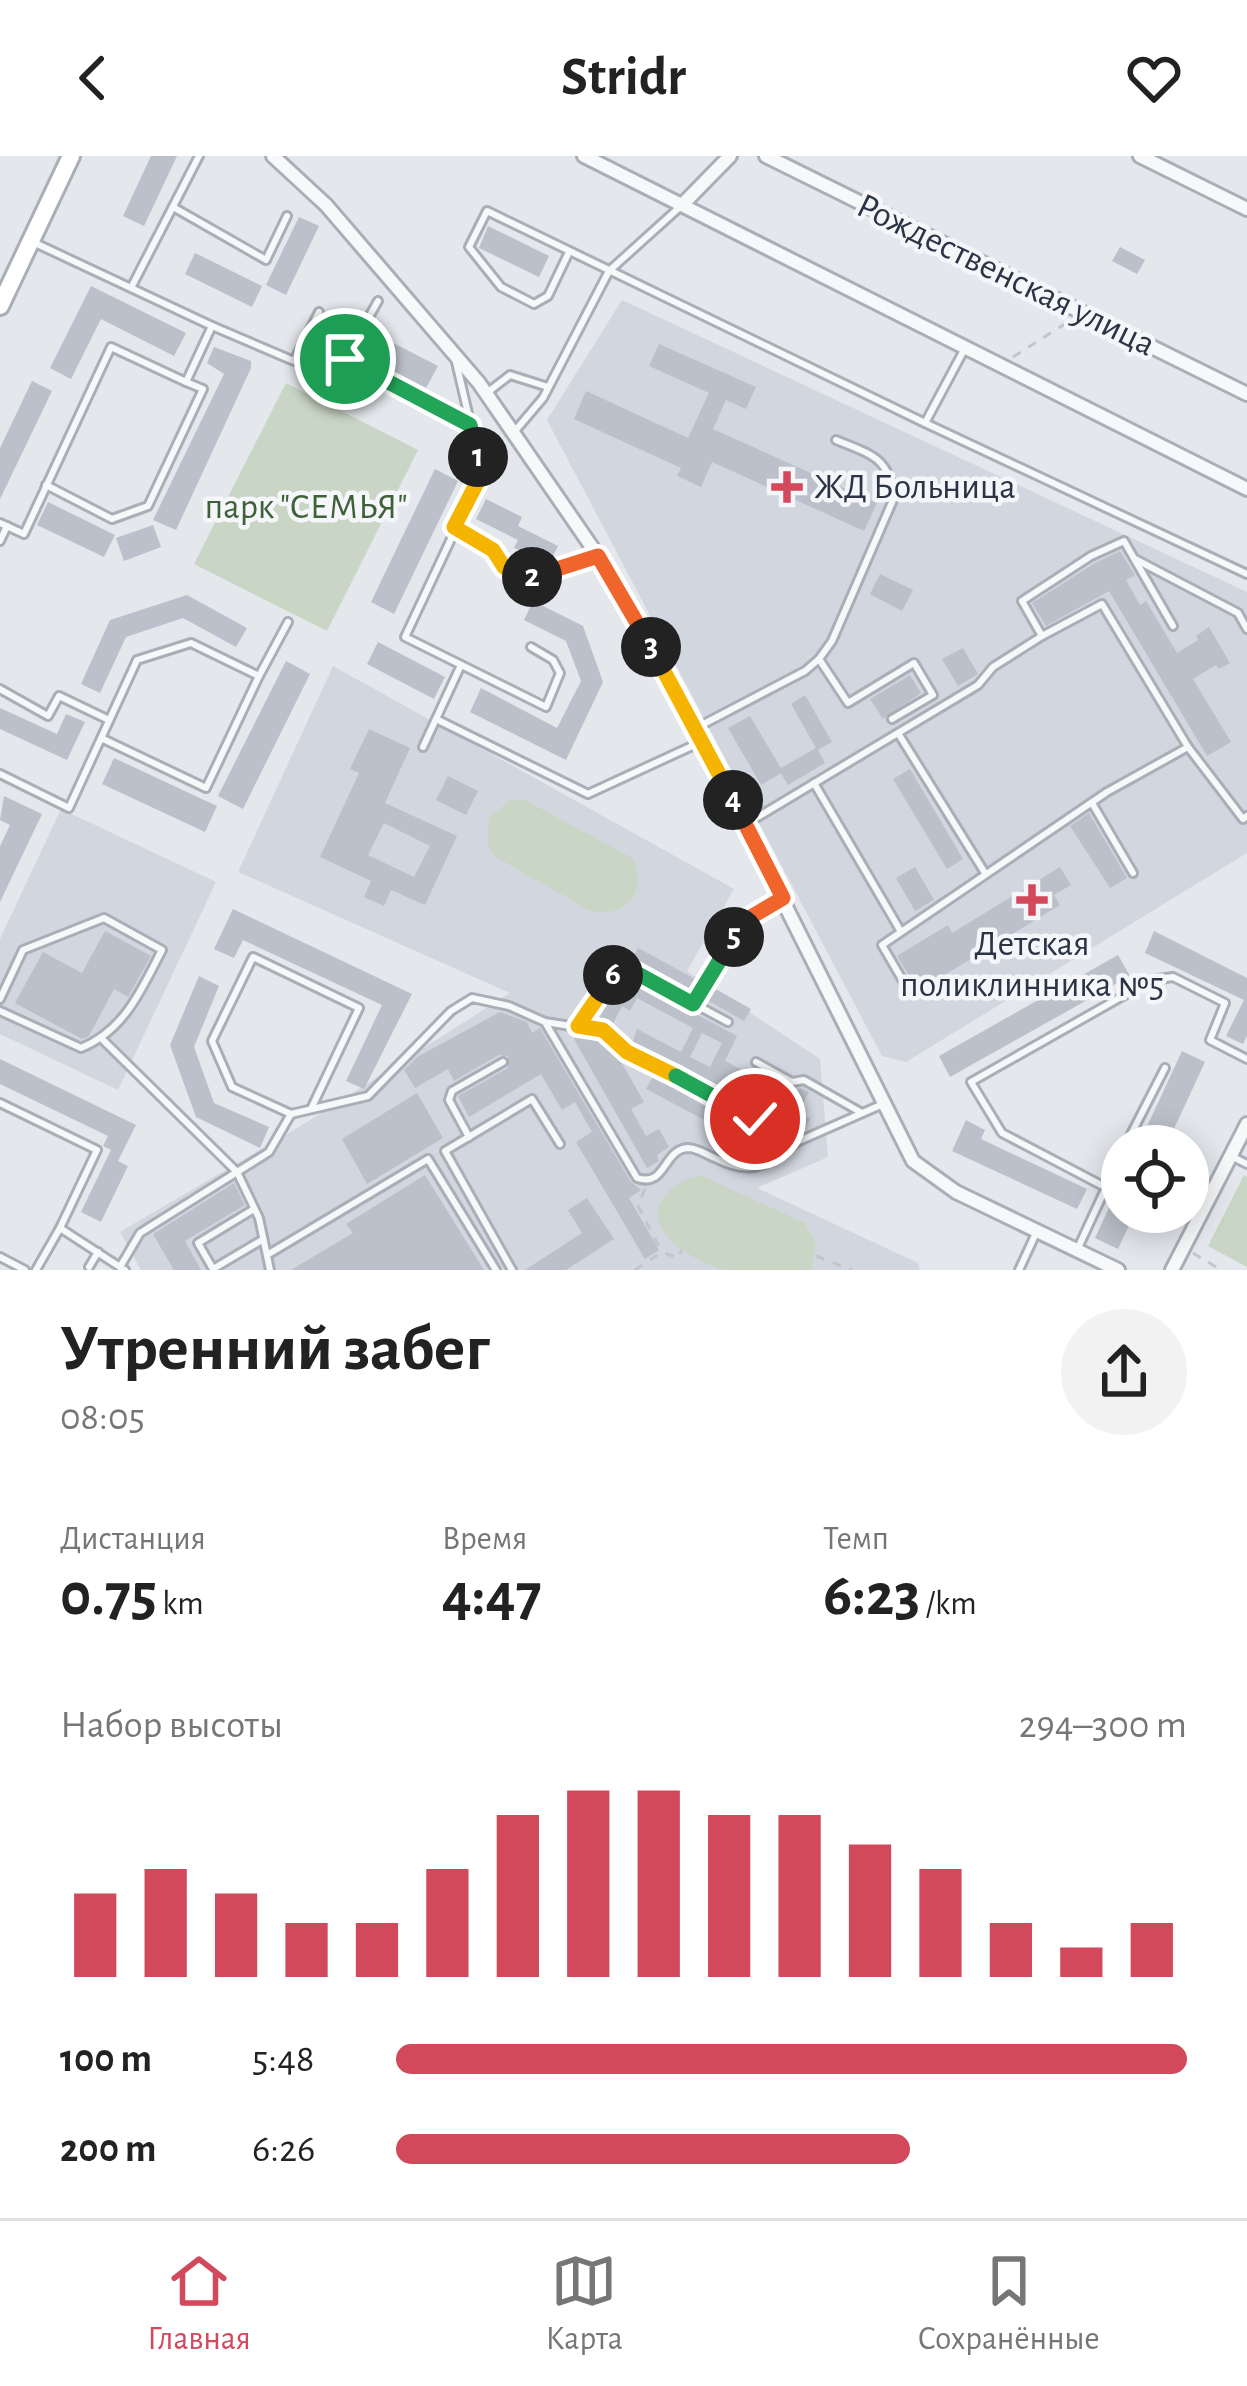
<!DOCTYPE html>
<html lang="ru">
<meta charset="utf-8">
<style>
:root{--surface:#fff;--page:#f2f2f2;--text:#222;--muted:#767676;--line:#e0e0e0;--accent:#d1495b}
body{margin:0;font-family:"Alegreya Sans",sans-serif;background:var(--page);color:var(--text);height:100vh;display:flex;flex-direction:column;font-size:45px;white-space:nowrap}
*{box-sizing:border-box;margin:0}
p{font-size:39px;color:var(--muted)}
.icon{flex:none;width:66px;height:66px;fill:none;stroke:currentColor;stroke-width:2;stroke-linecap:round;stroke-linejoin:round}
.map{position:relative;height:1114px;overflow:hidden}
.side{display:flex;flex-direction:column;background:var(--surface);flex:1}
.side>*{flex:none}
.tools{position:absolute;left:1101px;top:969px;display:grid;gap:24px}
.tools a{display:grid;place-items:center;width:108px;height:108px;border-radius:50%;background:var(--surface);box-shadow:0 6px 30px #0003;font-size:60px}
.pin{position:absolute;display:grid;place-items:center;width:102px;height:102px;color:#fff;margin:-51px;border:6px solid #fff;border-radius:50%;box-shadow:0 3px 12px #0007}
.km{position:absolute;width:60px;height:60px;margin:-30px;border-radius:50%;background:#222;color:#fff;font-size:33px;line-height:60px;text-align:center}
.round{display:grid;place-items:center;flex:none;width:126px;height:126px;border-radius:63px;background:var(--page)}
.overview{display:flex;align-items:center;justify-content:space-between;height:204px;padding:0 60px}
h1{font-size:66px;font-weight:600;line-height:90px}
.figures{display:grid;grid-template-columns:repeat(3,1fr);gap:18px;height:204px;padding:12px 60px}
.figures div{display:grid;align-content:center}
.figures b{font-size:60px;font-weight:600}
.figures small{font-size:33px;font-weight:400}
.figures p{font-size:33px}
.chart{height:336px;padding:24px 60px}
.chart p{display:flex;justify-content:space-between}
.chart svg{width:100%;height:216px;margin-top:12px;stroke:var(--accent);stroke-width:6}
ul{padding:0 60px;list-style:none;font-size:39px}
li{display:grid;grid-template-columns:192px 144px 1fr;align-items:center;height:90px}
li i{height:30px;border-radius:15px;background:var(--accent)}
header{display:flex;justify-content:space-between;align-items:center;height:156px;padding:0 60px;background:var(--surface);font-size:54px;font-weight:600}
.tabs{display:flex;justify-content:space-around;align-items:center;height:168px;border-top:3px solid var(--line);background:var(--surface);font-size:33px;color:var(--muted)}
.tabs a{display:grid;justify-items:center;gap:6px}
.tabs .selected{color:var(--accent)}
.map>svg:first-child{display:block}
</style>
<header><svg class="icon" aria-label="back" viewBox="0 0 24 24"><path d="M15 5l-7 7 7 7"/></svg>Stridr<svg class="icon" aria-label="heart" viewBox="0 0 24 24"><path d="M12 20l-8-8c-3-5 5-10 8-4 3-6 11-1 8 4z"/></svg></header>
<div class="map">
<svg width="1247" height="1114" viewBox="0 0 1247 1114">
<rect width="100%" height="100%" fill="#e4e7ec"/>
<g fill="#d2d6de">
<polygon points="622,144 1247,436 1247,697 906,906 882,900 547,264"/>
<polygon points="333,510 734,733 687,815 820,903 828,1001 757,1032 918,1107 920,1114 141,1114 120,1076 299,971 510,837 238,716"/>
<polygon points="61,653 216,726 118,934 0,878 0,783"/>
</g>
<g fill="#c9d6c5">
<polygon points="286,227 418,294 327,475 194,408"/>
<path d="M525 644 632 702C649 736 625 764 589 754L494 700 487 687 489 662 509 645Z"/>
<polygon points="1244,1019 1247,1021 1247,1111 1208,1090"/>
<path d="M702 1020 805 1067 816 1088 811 1114C785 1114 749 1114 724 1114 706 1109 677 1094 666 1079 643 1050 675 1022 702 1020Z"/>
</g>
<g fill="#bbc0ca" fill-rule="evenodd">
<polygon points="151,0 177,0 144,70 123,60"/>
<polygon points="299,61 319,70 286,139 266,129"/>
<polygon points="488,70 549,100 539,121 479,92"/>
<polygon points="1120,91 1145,104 1137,118 1112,105"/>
<polygon points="195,97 262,130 252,151 185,118"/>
<polygon points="91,130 186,177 174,200 101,163 71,223 50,212"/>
<polygon points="370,175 438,210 426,232 360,198"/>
<polygon points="659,188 756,231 746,253 726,244 713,273 877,347 864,375 712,306 701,331 677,320 681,312 574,263 586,235 688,282 709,237 649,210"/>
<polygon points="214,191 251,205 251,212 176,374 153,364 224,218 207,207"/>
<polygon points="32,225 52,235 0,343 0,292"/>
<polygon points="435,313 458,325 394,458 371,446"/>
<polygon points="486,343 522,361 518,370 558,390 549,407 514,392 518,384 476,363"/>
<polygon points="48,346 115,379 104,401 37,369"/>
<polygon points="153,369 161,391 124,405 116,382"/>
<polygon points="1120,395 1135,419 1126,424 1140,449 1146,445 1177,497 1198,484 1196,480 1209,471 1230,507 1219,513 1216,509 1193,523 1231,586 1207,600 1109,435 1046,470 1032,447 1095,407"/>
<polygon points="880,418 913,434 902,455 870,438"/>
<polygon points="187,439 247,472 236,491 183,462 126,481 100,537 81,528 110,464"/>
<polygon points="533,445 583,470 603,526 566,604 470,556 481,532 557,572 581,525 566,485 524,464"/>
<polygon points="378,486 445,521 434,543 367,508"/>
<polygon points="963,492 978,518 958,530 942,503"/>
<polygon points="286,505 310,518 243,653 218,640"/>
<polygon points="910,519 921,537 883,563 870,543"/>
<polygon points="805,539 832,586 818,594 825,607 788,629 781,617 761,629 728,572 750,560 781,612 816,592 791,548"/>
<polygon points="0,552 57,578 66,558 85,566 67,604 0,573"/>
<path d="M369 573 410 592 385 647 457 680 425 749 391 734 384 750 364 741 371 725 320 701 359 617 350 613ZM384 667 430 690 414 721 368 699Z"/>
<polygon points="114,602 217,650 205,676 102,628"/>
<polygon points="910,613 963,703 947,713 893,623"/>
<polygon points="448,620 478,635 466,659 436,644"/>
<polygon points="4,640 42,658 0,746 0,690 10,669 0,664"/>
<polygon points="1089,657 1127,722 1110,732 1070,670"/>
<polygon points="915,711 934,744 915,755 896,722"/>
<polygon points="1060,711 1071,729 1054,739 1060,749 918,835 897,800 948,769 952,777"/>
<polygon points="233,753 412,838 364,933 346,925 382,849 243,784 234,802 214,793"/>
<polygon points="105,775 151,800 128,841 114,833 89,880 82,883 15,847 43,796 82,817"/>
<polygon points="1154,775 1247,822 1247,880 1243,888 1226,880 1244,844 1145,797"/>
<polygon points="638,792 695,823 688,836 631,805"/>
<polygon points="1118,799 1130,820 950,921 939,900"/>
<path d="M624 819 737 880 725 905 794 941 799 932 809 936 798 957 810 963 804 974 800 977 631 890 637 873 681 896 693 872 637 842 630 855 622 850 611 872 597 866ZM702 877 722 887 710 911 690 901Z"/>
<polygon points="199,820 219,830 194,891 214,947 269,971 260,992 196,961 170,889"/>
<polygon points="714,832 751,853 744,865 707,844"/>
<polygon points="500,856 527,866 532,877 540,872 631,1026 641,1034 629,1042 659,1094 645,1103 576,986 592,976 575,946 562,954 541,918 469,961 458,940 508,912 508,900 499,899 454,925 448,913 415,932 404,914 417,901"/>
<polygon points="580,879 600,882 615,895 644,946 631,953 646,980 659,973 669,991 657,999 659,1005 647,1012 574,883"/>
<polygon points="1182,895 1205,906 1166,990 1138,990"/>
<polygon points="0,903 136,969 118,1005 128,1010 101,1066 81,1056 111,994 103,990 108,980 0,928"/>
<polygon points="654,919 781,984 767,997 646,933"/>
<polygon points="417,937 443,982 367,1028 342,983"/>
<polygon points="966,964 985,974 981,983 1087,1033 1077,1053 952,995"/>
<polygon points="425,1019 484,1114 291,1114 353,1077 346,1068"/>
<polygon points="1122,1024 1122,1056 1135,1056 1118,1093 1095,1082"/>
<polygon points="234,1027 245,1049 185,1085 201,1114 174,1114 153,1078"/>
<polygon points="587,1042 614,1083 566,1114 525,1114 582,1077 568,1054"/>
</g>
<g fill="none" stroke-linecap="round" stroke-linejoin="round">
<g stroke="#a9aeb7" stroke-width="12">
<g id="lane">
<polyline points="173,51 266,104 287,60"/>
<polyline points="569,96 548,140 534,148 501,131 469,91 487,55 925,267 964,194"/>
<polyline points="131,132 199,0"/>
<polyline points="378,145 345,203 470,269"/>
<polyline points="212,170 294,205 319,156"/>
<polyline points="456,206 482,317 405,481 546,551 560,517 553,504 531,491"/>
<polyline points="488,236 510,219 548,231"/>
<polyline points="925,267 1247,418"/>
<polyline points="515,275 543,242 609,115 681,50"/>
<polyline points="46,329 112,363 148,350 203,233 186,226"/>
<polyline points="0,367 24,378 111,191 186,226 212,170 35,87"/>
<polyline points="455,371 493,394 504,411 525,422 595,401"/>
<polyline points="0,385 7,370"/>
<polyline points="1135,403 1238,457 1247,473"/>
<polyline points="1042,480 1102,448 1188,591"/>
<polyline points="819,503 848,547 914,507 933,539 892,563"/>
<polyline points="259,520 288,466"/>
<polyline points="0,533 48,560 59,540 109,564"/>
<polyline points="436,563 588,638 703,585"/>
<path d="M696 572 805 515 819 503 832 485 893 344C892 302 870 298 836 284"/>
<polyline points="898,577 985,717"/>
<polyline points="423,591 461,509"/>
<polyline points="0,618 69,652 137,504 191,487 259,520 206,632 101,582"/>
<polyline points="814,627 900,774"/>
<polyline points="1092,647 1133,717"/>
<polyline points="746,668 978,529 993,511 1042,480 1022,445 1091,400 1124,385 1173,470"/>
<polyline points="910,837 882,789 1107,636 1188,591 1243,663 1247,660"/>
<path d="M0 843 23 794 104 762 162 794C141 834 125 874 81 892L0 855"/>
<polyline points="693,848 746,764 782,743"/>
<path d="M546 868 637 1022C666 1032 663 993 688 992 697 992 707 999 715 1002 754 1022 766 1008 799 985"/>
<polyline points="578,870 620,808 728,866"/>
<polyline points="102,883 237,1016 259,1062 270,1114"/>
<polyline points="756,906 792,926 804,924 862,957"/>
<polyline points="0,947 97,994 60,1072 120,1111"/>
<polyline points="291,958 232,931 212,885 253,801 359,852 311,953"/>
<polyline points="469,981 449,944 452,935 503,906"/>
<polyline points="1125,990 1165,912"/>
<polyline points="1231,1000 1247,1008"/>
<polyline points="1105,1031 1002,977 971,926 1151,824 1173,821 1225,847 1210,884 1247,903"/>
<polyline points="254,1053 198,1087 213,1113 262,1084"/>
<polyline points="1077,1094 1122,997"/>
<polyline points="267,1099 428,1003 496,1114"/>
<polyline points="0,1101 25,1114"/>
<polyline points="89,1111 98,1096"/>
<polyline points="36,1114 60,1072"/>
<polyline points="125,1114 120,1111 140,1077 269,996 291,958 368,940 451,855 472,842 509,850 545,866 603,875 627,896 799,985 883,948"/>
<polyline points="512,1114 445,995 532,943 560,988"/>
<polyline points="1019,1114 1037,1075"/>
</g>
</g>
<g stroke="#a9aeb7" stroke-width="18">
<g id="street">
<polyline points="273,0 326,49 479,227 598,400 703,585 913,1005 956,1036 1118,1114"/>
<polyline points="584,0 1247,333"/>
<polyline points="766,0 1247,238"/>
<polyline points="1140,0 1247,53"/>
<polyline points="682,49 730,0"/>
<polyline points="1172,1114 1247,968"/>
</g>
</g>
<g stroke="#a9aeb7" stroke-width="22">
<polyline id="secondary" points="0,150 71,0"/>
</g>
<g stroke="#c2c5cb" stroke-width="3" stroke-dasharray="9 9" stroke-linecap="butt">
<polyline points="1013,201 1071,164"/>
<polyline points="645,1033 638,1050 662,1096"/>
<polyline points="1193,1097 1221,1114"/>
<polyline points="816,1100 852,1114"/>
<polyline points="635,1114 662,1096 678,1102 682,1093"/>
</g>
<use href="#lane" stroke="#f7f8fa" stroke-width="6"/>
<use href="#street" stroke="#f7f8fa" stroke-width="12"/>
<use href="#secondary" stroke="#fff" stroke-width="16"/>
</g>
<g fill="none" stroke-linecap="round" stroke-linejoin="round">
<g stroke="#fff" stroke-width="24">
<polyline id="split-1" points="345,203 470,269 478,301"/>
</g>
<g stroke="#fff" stroke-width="24">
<polyline id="split-2" points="478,301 482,317 454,371 493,394 504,411 525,422 532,421"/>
</g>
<g stroke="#fff" stroke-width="24">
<polyline id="split-3" points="532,421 598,400 651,491"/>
</g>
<g stroke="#fff" stroke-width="24">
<polyline id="split-4" points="651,491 733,644"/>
</g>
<g stroke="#fff" stroke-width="24">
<polyline id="split-5" points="733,644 783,742 746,764 734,781"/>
</g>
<g stroke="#fff" stroke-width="24">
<polyline id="split-6" points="613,819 620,808 693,848 734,781"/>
</g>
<g stroke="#fff" stroke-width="24">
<polyline id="split-7" points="613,819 578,870 603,874 627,896 676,920"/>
</g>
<g stroke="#fff" stroke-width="24">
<polyline id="split-8" points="676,920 755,963"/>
</g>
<use href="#split-1" stroke="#22a559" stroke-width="15"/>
<use href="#split-2" stroke="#f5b400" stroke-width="15"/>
<use href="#split-3" stroke="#f0652b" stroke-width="15"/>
<use href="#split-4" stroke="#f5b400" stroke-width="15"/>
<use href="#split-5" stroke="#f0652b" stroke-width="15"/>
<use href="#split-6" stroke="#22a559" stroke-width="15"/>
<use href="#split-7" stroke="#f5b400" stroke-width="15"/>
<use href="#split-8" stroke="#22a559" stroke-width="15"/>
</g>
<g fill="#d1495b" stroke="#f4f6f9" stroke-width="4.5">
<path d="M781 313h12v12h12v12h-12v12h-12v-12h-12v-12h12z"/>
<path d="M1026 726h12v12h12v12h-12v12h-12v-12h-12v-12h12z"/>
</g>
<g text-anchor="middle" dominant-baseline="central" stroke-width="9" stroke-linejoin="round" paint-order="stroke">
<g font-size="36" fill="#2b3445" stroke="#f4f6f9">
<text transform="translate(1006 119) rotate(26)">Рождественская улица</text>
</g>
<g font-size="36" fill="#2b3445" stroke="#f4f6f9" text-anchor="start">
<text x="814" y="331">ЖД Больница</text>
<text x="1032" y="788" text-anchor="middle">Детская<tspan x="1032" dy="41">поликлинника №5</tspan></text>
</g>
<g font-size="36" fill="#3f6138" stroke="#f4f6f9">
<text x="306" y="351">парк "СЕМЬЯ"</text>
</g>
</g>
</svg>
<div class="tools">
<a><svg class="icon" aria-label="locate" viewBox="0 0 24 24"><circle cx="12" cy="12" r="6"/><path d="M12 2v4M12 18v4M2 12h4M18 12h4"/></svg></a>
</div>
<div class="pin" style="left:345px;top:203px;background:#1e9e55"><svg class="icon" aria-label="arrive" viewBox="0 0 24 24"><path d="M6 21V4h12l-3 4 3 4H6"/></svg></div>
<div class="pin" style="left:755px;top:963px;background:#d93025"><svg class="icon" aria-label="check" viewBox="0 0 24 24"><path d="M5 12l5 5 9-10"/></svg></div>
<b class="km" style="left:478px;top:301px">1</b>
<b class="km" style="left:532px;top:421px">2</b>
<b class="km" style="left:651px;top:491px">3</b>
<b class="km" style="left:733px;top:644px">4</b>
<b class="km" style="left:734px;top:781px">5</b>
<b class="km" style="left:613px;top:819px">6</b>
</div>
<section class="side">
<div class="overview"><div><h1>Утренний забег</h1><p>08:05</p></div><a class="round"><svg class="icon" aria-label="share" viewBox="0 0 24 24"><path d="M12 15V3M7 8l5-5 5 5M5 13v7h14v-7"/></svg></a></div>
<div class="figures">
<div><p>Дистанция</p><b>0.75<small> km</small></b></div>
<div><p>Время</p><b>4:47</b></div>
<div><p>Темп</p><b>6:23<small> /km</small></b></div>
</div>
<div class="chart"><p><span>Набор высоты</span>294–300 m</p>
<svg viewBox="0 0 160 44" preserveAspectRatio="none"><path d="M5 44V27M15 44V22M25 44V27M35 44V33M45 44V33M55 44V22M65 44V11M75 44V6M85 44V6M95 44V11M105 44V11M115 44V17M125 44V22M135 44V33M145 44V38M155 44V33"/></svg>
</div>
<ul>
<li><b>100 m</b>5:48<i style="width:100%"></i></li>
<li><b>200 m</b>6:26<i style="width:65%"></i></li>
</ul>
</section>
<nav class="tabs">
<a class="selected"><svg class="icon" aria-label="home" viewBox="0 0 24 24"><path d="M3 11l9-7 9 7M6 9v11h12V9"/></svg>Главная</a>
<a><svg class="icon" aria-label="map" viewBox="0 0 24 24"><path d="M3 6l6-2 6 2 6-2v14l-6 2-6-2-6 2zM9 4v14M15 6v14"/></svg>Карта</a>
<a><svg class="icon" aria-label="saved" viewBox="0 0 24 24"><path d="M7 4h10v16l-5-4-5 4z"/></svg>Сохранённые</a>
</nav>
